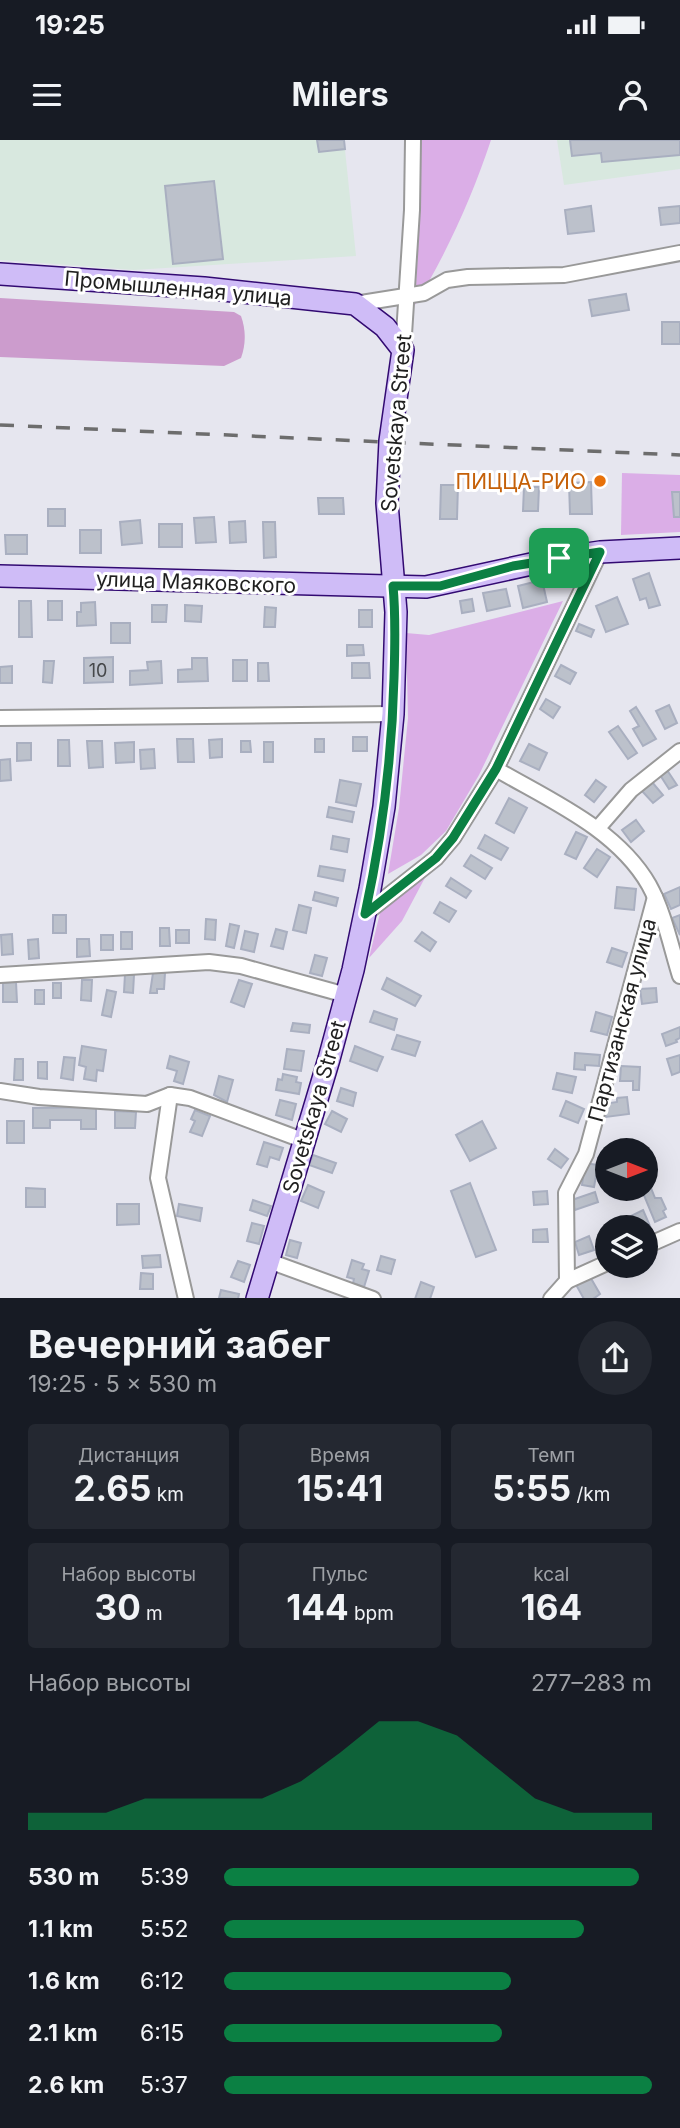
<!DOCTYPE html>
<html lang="ru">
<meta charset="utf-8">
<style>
:root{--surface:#171b24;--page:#242831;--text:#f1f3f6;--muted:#9ea1a6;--accent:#0b8043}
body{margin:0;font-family:Inter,sans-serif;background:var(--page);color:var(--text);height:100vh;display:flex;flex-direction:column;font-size:26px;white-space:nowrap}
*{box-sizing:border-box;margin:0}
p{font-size:23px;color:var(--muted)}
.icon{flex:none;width:38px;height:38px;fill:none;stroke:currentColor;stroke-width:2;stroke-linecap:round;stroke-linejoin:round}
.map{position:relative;height:1158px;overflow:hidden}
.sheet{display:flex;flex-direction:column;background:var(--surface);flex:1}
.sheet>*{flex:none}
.needle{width:46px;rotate:90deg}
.fabs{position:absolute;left:595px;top:998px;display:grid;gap:14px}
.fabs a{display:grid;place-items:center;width:63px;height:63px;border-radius:50%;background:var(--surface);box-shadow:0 7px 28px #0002;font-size:35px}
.pin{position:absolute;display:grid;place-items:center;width:60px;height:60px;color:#fff;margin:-30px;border-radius:14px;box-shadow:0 4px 10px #0006}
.round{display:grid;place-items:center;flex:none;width:74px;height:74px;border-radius:37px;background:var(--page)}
.headline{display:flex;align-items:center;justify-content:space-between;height:119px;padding:0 28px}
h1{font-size:38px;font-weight:700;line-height:52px}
.metrics{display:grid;grid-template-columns:repeat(3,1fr);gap:10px;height:119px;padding:7px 28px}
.metrics div{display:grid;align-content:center;border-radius:7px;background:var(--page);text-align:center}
.metrics b{font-size:35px;font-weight:700}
.metrics small{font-size:19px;font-weight:400}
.metrics p{font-size:19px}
.chart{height:196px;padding:14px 28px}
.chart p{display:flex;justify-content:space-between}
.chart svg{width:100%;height:126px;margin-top:7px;fill:var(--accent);opacity:.7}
ul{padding:0 28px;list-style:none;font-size:23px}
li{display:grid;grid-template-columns:112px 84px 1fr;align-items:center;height:52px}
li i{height:18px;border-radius:9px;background:var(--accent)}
.status{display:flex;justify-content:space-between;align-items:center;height:49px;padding:0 35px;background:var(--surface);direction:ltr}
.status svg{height:19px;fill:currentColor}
header{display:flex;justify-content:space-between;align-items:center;height:91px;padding:0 28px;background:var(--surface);font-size:32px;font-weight:700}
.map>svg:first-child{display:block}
</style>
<div class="status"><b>19:25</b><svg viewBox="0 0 49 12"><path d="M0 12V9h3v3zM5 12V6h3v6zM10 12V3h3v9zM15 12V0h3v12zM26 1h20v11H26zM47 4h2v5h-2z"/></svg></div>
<header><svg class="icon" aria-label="menu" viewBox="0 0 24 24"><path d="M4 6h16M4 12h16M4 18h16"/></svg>Milers<svg class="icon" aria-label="person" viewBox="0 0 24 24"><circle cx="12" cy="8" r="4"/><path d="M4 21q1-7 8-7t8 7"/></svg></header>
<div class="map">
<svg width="680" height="1159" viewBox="0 0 680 1159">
<rect width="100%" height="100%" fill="#e6e6ef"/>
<g fill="#d8e8df">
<polygon points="0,0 344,0 356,116 134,130 0,120"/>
<polygon points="557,0 680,0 680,29 564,45"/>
</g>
<g fill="#dbaee7">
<path d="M419 0H491C472 57 447 113 415 165L420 69Z"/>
<polygon points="622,333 680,335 680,392 621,395"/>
<polygon points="563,461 479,635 446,691 421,715 388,734 399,668 408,578 406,493 429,495"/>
<polygon points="428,732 402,781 369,818 380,773"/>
</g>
<path fill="#cc9ccd" d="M0 158 234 172 241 176C246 190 246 204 241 218L224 226 0 217Z"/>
<g fill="#bcc1cb" stroke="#a9afc0" stroke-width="2">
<polygon points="317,0 344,0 345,9 319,12"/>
<polygon points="570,0 680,0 680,15 602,22 601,13 572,16"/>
<polygon points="214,41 223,119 173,124 165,46"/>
<polygon points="591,66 594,91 568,94 565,70"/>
<polygon points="680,66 680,83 661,85 659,68"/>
<polygon points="626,154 629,170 592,176 589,160"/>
<rect x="662" y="182" width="18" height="22"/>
<polygon points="591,342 592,374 570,374 569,343"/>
<polygon points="441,345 458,345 457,379 440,379"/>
<polygon points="524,347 539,347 538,371 523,371"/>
<polygon points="672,352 680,352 680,377 674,377"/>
<polygon points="318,358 343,358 344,374 319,374"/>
<rect x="48" y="369" width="17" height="17"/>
<polygon points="214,377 216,402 196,403 194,378"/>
<polygon points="140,380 142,403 122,405 120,382"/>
<polygon points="245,381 246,402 230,403 229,382"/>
<polygon points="263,382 275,382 276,417 264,418"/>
<rect x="159" y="384" width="23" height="23"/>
<rect x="80" y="390" width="21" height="23"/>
<polygon points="5,395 27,395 27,414 6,414"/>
<polygon points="649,433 660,465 649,468 646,458 640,460 633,439"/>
<polygon points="542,440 547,462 523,468 518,446"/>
<polygon points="506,449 510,466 487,471 483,453"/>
<polygon points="617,457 628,484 606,492 596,466"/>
<polygon points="472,459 474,471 462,473 460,461"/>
<polygon points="19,461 31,461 32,497 19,497"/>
<rect x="48" y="461" width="14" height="19"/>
<polygon points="95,462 96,485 77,486 77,472 81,472 81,463"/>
<polygon points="152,465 167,465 166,482 152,482"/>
<polygon points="185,465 202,466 201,482 185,481"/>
<polygon points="265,467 276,468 275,487 264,487"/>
<rect x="359" y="470" width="13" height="17"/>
<rect x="111" y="483" width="19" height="20"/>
<polygon points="579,484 594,490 591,497 576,491"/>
<polygon points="347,505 363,505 364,515 347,516"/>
<polygon points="113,517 113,542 84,543 84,518"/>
<polygon points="192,518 207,518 208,541 178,542 178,530 192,529"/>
<rect x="233" y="520" width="14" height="21"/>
<polygon points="44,521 54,521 52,543 43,542"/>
<polygon points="161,521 162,543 130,545 130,531 148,530 147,522"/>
<polygon points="258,523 268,523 269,541 258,541"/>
<polygon points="352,523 369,523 370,538 352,538"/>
<polygon points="561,525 576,533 570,544 555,536"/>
<polygon points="12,526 12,543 0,543 0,527"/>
<polygon points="546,559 560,567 553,578 540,569"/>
<polygon points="669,565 677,583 665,589 656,571"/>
<polygon points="636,567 656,599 643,606 633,589 639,586 630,571"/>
<polygon points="618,586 637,613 628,619 609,592"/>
<rect x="353" y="597" width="14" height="14"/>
<polygon points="177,599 193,599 194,622 178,622"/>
<polygon points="222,599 222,617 210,618 209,600"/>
<rect x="315" y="599" width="9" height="13"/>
<polygon points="58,600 69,600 70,626 58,626"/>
<polygon points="87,601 102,601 103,627 89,628"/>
<polygon points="241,601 250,601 251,612 241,612"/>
<polygon points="134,602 134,622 116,623 115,603"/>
<rect x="264" y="602" width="9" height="20"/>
<polygon points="17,603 31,603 31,620 17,621"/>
<polygon points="529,604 547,613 539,630 520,621"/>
<polygon points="154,609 155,628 141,629 140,610"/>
<polygon points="10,619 11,640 0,641 0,620"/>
<polygon points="667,630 677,645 669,649 660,635"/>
<polygon points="340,640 361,644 356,666 336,662"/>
<polygon points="596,640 606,647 594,662 585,655"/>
<polygon points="652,642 663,655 653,663 642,651"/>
<polygon points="509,658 527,668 514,693 496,683"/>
<polygon points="329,667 354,672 352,682 327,677"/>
<polygon points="636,680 644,691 631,702 622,690"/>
<polygon points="576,692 587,697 576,719 565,714"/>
<polygon points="485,695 508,708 501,720 478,708"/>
<polygon points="333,696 349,699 347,712 331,709"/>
<polygon points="597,709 610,717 597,737 584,728"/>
<polygon points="471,715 492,728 485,739 464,726"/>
<polygon points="320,726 345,730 343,741 318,736"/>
<polygon points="451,738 471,751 466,758 446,746"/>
<polygon points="617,747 636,749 634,770 615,768"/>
<polygon points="680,747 680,765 671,769 664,754"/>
<polygon points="315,752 338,758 336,766 313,760"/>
<polygon points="440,762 456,771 449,782 434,773"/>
<polygon points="299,765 311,768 306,793 293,790"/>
<rect x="53" y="775" width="13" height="18"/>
<polygon points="680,775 680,795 672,778"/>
<polygon points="206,779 216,780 215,800 205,799"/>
<polygon points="230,784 239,786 234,808 226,806"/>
<polygon points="160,788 169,788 170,806 160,806"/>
<polygon points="276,789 287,792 283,809 271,806"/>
<rect x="176" y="790" width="13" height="13"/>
<polygon points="245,791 258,794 254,812 241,809"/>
<rect x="121" y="792" width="11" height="17"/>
<polygon points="422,792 436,802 430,811 415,801"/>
<polygon points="12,794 13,814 2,815 1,795"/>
<rect x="101" y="795" width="12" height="15"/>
<polygon points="38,799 39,818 29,819 28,800"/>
<polygon points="77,799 89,799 90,816 77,817"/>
<polygon points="612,808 627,813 622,827 607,822"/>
<polygon points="315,815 327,818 322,836 310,833"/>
<polygon points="153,833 165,833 164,849 157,849 157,853 150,853"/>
<polygon points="125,834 134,835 133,853 124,852"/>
<polygon points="387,838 421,856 415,866 382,849"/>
<polygon points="82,840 92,840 91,861 81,860"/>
<polygon points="239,840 252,844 244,867 231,862"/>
<polygon points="16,842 17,862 3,862 3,843"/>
<rect x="53" y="843" width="8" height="15"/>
<polygon points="656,848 657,862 642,864 640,849"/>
<rect x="35" y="850" width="9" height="14"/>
<polygon points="107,850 116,852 111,877 102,875"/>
<polygon points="374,871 397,879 394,890 370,882"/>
<polygon points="596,872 612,877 607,895 591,891"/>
<polygon points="293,883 310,885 309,893 291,891"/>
<polygon points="680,887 680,898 676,900 677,902 666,906 662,894"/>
<polygon points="397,895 420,902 415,916 392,909"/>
<polygon points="82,906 106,910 103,931 97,930 96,941 84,939 86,927 79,925"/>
<polygon points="355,906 383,917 377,931 350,921"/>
<polygon points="287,909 304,911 301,931 284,929"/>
<polygon points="575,913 600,915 599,926 585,925 585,930 574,929"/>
<polygon points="680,915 680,932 672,935 667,919"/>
<polygon points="170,916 189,922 183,944 174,941 177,931 167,928"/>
<polygon points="64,917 75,918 73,940 61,938"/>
<polygon points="15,919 23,919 23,940 14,940"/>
<polygon points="38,922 47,922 47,939 38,938"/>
<polygon points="621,926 640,927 639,950 633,950 633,941 620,941"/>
<polygon points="557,933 576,937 572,953 553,949"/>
<polygon points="283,934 297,937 296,942 301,943 299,954 276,950 278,939 282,940"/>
<polygon points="219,936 233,940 227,962 214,955"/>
<polygon points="341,948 356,953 353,966 337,961"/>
<polygon points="627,957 629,974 606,977 604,964 617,962 617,958"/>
<polygon points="280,960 296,964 292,980 276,975"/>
<polygon points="566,961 584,969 578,983 560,976"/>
<polygon points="96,967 96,989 81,989 81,980 50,980 50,988 33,988 33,968"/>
<polygon points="195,970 210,976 202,996 190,992 195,981 191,979"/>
<polygon points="115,971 136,972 135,988 115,988"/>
<polygon points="332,971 347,979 341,992 325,984"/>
<rect x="7" y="981" width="17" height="22"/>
<polygon points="482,981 496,1008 470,1021 456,995"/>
<polygon points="264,1002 283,1008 279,1020 270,1017 267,1027 257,1024"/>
<polygon points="555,1009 568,1019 561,1028 548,1019"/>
<polygon points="313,1015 336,1023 332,1033 309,1025"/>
<polygon points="585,1023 598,1025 594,1047 582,1045"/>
<polygon points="470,1043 496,1110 476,1117 451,1051"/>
<polygon points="649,1043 655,1058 661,1058 666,1069 663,1071 666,1077 655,1082 641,1048 646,1048 646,1044"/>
<polygon points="308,1045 324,1052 318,1068 301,1061"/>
<polygon points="26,1048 45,1049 45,1067 26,1067"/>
<polygon points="547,1051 548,1064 534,1065 533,1052"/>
<polygon points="595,1052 598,1062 575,1070 572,1060"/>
<polygon points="253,1060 271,1066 267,1076 250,1070"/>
<polygon points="117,1064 139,1064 139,1084 117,1085"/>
<polygon points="179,1064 202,1068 200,1081 177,1076"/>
<polygon points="643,1070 650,1086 634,1087 629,1077"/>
<polygon points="620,1080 623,1087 612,1087 610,1084"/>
<polygon points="252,1083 264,1086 259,1104 247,1101"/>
<polygon points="547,1089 548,1102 533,1102 533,1090"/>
<polygon points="589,1096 594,1110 579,1115 575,1102"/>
<polygon points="290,1100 301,1103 297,1118 286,1115"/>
<polygon points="160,1115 161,1127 143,1128 142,1116"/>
<polygon points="381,1116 395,1120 391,1134 377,1130"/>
<polygon points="352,1120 364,1124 362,1129 369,1131 364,1147 353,1143 354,1139 347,1137"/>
<polygon points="238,1121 250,1125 244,1142 231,1137"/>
<polygon points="141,1133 153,1134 153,1149 140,1149"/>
<polygon points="589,1135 600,1154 593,1159 584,1159 575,1143"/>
<polygon points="421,1142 434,1147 430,1159 415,1159"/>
<polygon points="221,1150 239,1154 238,1159 219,1158"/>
</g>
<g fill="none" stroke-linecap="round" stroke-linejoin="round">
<g stroke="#999" stroke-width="18">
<g id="street">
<polyline points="355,164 424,153 447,140 468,137 564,135 680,113"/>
<polyline points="403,210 412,70 413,0"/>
<polyline points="0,578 393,574"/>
<path d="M496 629C549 660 617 689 649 745 664 772 671 807 680 836"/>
<polyline points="598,688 631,650 680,611"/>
<polyline points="365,774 436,718 453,698 496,629 600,412"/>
<polyline points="0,835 209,822 241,826 346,855"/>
<polyline points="0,951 39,957 147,964 170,955 190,958 305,1001"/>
<polyline points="170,955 158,1038 186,1159"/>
<polyline points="646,1106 680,1091"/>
<polyline points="269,1121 373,1159"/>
<polyline points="567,1141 607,1123"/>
<polyline points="551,1159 567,1141 566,1053 586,1014 655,757"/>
</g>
</g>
<g stroke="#320a72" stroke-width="24">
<g id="secondary">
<polyline points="0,134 204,148 355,164 385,187 403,210 390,301 387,363 396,472 393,574 384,667 370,749 353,830 329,919 257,1159"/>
<polyline points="0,436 426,447 559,418 600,412 680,408"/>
</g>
</g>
<use href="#street" stroke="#fff" stroke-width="14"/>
<use href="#secondary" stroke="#cfbcf7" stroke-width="21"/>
<polyline stroke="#6d6d6d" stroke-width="3.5" stroke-dasharray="14 14" stroke-linecap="butt" points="0,285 680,315"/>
</g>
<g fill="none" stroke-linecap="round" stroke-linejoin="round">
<g stroke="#fff" stroke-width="14">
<path id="route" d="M600 412 496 629 453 698 436 718 365 774C382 696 392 617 394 538 395 507 396 477 393 446H440L513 426Z"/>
</g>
<use href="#route" stroke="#0b8043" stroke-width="9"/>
</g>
<circle fill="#e8710a" stroke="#fff" stroke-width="2.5" cx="600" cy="341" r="7"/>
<g text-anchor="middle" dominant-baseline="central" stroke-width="6" stroke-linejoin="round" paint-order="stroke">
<g font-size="18" fill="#46484a">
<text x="98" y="530">10</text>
</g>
<g font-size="21" fill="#1f1f1f" stroke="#fff">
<text transform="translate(178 148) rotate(5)">Промышленная улица</text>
<text transform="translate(396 283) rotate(-85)">Sovetskaya Street</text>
<text transform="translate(196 442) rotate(2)">улица Маяковского</text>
<text transform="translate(622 880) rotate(-75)">Партизанская улица</text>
<text transform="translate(314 967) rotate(-74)">Sovetskaya Street</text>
</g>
<g font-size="21" fill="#c56008" stroke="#fff" text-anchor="end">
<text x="586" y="341">ПИЦЦА-РИО</text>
</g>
</g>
</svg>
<div class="fabs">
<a><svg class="needle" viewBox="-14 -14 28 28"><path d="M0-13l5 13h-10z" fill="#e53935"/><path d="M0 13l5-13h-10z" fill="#9ea1a6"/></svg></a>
<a><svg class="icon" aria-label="layers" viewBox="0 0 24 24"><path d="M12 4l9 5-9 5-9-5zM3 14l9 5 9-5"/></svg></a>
</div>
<div class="pin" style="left:559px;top:418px;background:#1e9e55"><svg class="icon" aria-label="arrive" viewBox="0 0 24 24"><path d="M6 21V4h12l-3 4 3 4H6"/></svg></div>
</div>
<section class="sheet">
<div class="headline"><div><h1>Вечерний забег</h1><p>19:25 · 5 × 530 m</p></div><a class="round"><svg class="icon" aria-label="share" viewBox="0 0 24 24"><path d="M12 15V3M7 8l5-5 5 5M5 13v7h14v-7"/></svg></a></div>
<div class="metrics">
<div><p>Дистанция</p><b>2.65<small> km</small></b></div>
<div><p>Время</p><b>15:41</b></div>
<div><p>Темп</p><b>5:55<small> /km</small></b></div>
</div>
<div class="metrics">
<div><p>Набор высоты</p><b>30<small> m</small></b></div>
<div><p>Пульс</p><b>144<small> bpm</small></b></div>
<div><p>kcal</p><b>164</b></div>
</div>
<div class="chart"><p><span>Набор высоты</span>277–283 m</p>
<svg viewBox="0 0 160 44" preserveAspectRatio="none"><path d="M0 44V38L10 38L20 38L30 33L40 33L50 33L60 33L70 27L80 17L90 6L100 6L110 11L120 22L130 33L140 38L150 38L160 38V44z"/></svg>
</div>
<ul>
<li><b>530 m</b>5:39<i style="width:97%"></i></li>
<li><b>1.1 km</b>5:52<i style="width:84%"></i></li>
<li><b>1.6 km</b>6:12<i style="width:67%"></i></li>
<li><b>2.1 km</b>6:15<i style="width:65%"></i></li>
<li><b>2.6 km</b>5:37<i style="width:100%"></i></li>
</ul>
</section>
